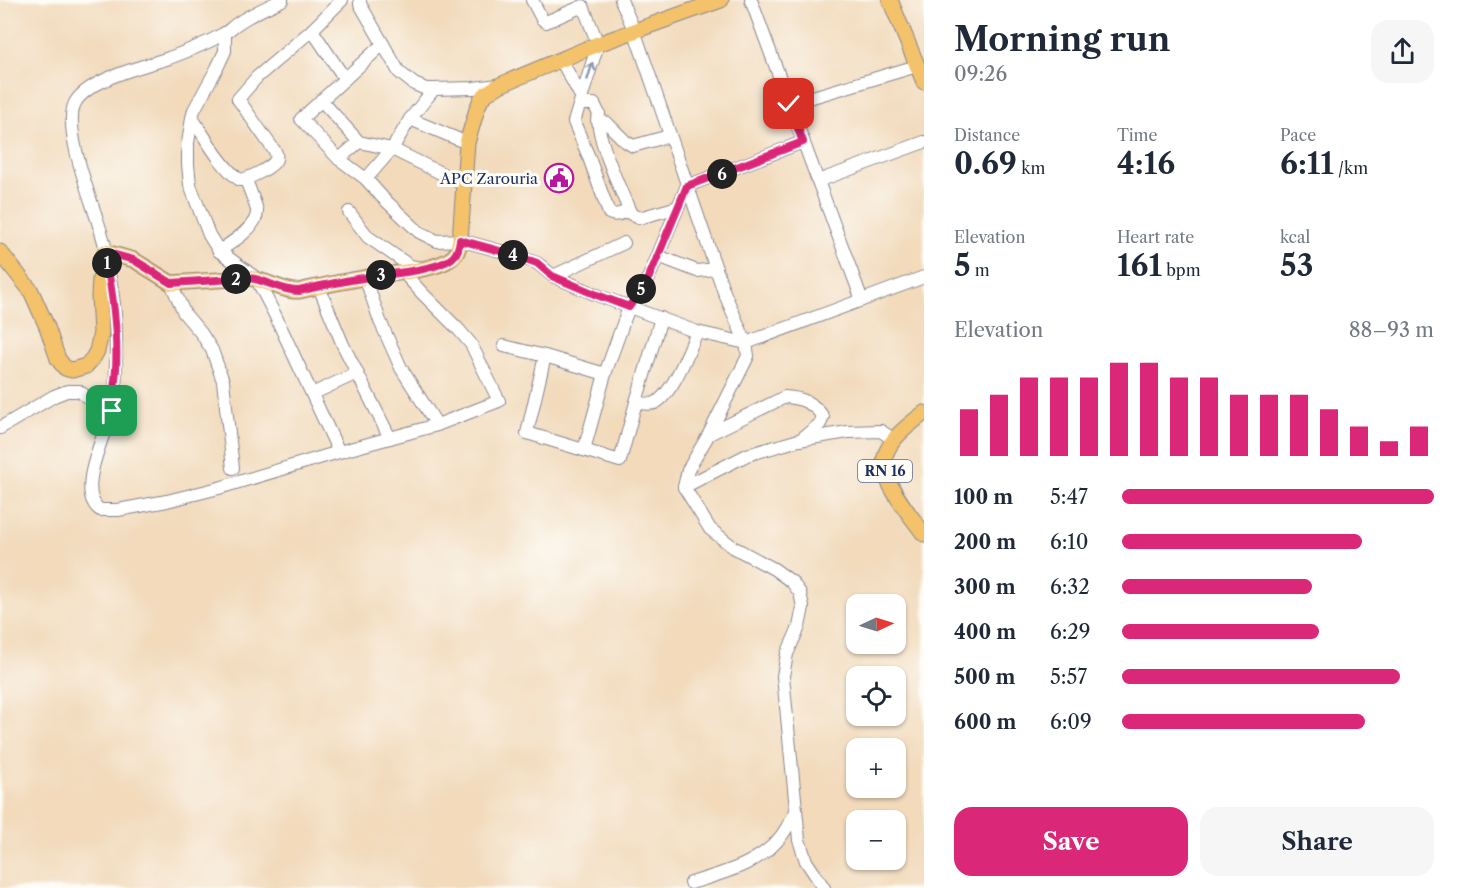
<!DOCTYPE html>
<meta charset="utf-8">
<style>
:root{--surface:#fff;--page:#f6f6f7;--text:#1f2937;--muted:#747a83;--accent:#db2777}
body{margin:0;font-family:"Libre Caslon Text",serif;background:var(--page);color:var(--text);height:100vh;display:flex;flex-direction:column;font-size:22px;white-space:nowrap}
*{box-sizing:border-box;margin:0}
p{font-size:20px;color:var(--muted)}
.icon{flex:none;width:33px;height:33px;fill:none;stroke:currentColor;stroke-width:2;stroke-linecap:round;stroke-linejoin:round}
.map{position:relative;flex:1;overflow:hidden}
.side{display:flex;flex-direction:column;background:var(--surface);width:540px}
.side>*{flex:none}
.needle{width:39px;rotate:86deg}
.buttons{position:absolute;left:846px;top:594px;display:grid;gap:12px}
.buttons a{display:grid;place-items:center;width:60px;height:60px;border-radius:12px;background:var(--surface);box-shadow:0 2px 4px #0004;font-size:30px}
.pin{position:absolute;display:grid;place-items:center;width:51px;height:51px;color:#fff;margin:-26px;border-radius:12px;box-shadow:0 3px 9px #0006}
.km{position:absolute;width:30px;height:30px;margin:-15px;border-radius:50%;background:#222;color:#fff;font-size:16px;line-height:30px;text-align:center}
.round{display:grid;place-items:center;flex:none;width:63px;height:63px;border-radius:18px;background:var(--page)}
.head{display:flex;align-items:center;justify-content:space-between;height:102px;padding:0 30px}
h1{font-size:33px;font-weight:800;line-height:45px}
.stats{display:grid;grid-template-columns:repeat(3,1fr);gap:9px;height:102px;padding:6px 30px}
.stats div{display:grid;align-content:center}
.stats b{font-size:30px;font-weight:800}
.stats small{font-size:16px;font-weight:400}
.stats p{font-size:16px}
.chart{height:168px;padding:12px 30px}
.chart p{display:flex;justify-content:space-between}
.chart svg{width:100%;height:108px;margin-top:6px;stroke:var(--accent);stroke-width:6}
.cta{display:flex;gap:12px;margin-top:auto;padding:12px 30px}
.cta a{flex:1;height:69px;border-radius:18px;background:var(--accent);color:#fff;font-size:24px;font-weight:800;line-height:69px;text-align:center}
.cta a+a{background:var(--page);color:var(--text)}
ul{padding:0 30px;list-style:none;font-size:20px}
li{display:grid;grid-template-columns:96px 72px 1fr;align-items:center;height:45px}
li i{height:15px;border-radius:8px;background:var(--accent)}
main{display:flex;flex:1;min-height:0}
.map>svg:first-child{display:block}
</style>
<main>
<div class="map">
<svg width="924" height="888" viewBox="0 0 924 888">
<rect width="100%" height="100%" fill="#fdfcf7"/>
<filter id="ink" filterUnits="userSpaceOnUse"><feTurbulence type="fractalNoise" baseFrequency=".0167" numOctaves="2"/><feDisplacementMap in="SourceGraphic" scale="12" xChannelSelector="R" yChannelSelector="G"/><feConvolveMatrix kernelMatrix="1 2 1 2 8 2 1 2 1" color-interpolation-filters="sRGB"/></filter>
<filter id="wash" filterUnits="userSpaceOnUse"><feTurbulence type="fractalNoise" baseFrequency=".008" numOctaves="4" result="noise"/><feDisplacementMap in="SourceGraphic" scale="24" xChannelSelector="R" yChannelSelector="G"/><feGaussianBlur stdDeviation="1.35" result="paint"/><feColorMatrix in="noise" values="0 0 0 0 0 0 0 0 0 0 0 0 0 0 0 0 0 1.4 0 .05"/><feComposite in="paint" operator="in"/></filter>
<g filter="url(#wash)">
<rect width="100%" height="100%" fill="#f2dabb"/>
</g>
<g filter="url(#ink)">
<g fill="none" stroke-linecap="round" stroke-linejoin="round">
<g stroke="#86848c" stroke-width="14">
<g id="minor">
<path d="M282 0C267 7 251 14 238 23 233 26 229 31 223 34 206 44 188 51 169 58 145 66 84 80 74 105 63 136 97 212 105 246 106 251 106 257 107 263 112 287 116 311 116 335 116 361 117 388 111 412 105 436 75 492 100 510H118L167 501 219 488 339 452"/>
<polyline points="360,0 360,4 399,72 414,84 426,89 434,89 473,88 499,85"/>
<path d="M532 0 542 19 546 22 583 6 598 44 574 122 588 155 609 213C616 217 622 213 629 210"/>
<polyline points="621,0 634,30 724,292 746,343 748,356 709,434 688,470 684,487"/>
<polyline points="751,0 862,300"/>
<polyline points="312,30 345,79"/>
<polyline points="225,33 225,51 217,68 194,110 192,118 188,143 188,164 190,185 209,235 219,251 256,278 275,315 339,452 437,425 499,401 471,344 459,330 422,293 403,272"/>
<polyline points="383,44 301,119 339,159 366,179 383,198 419,232 437,241 460,240 511,254 537,263 553,276 597,295 697,332 746,343 924,277"/>
<polyline points="561,60 582,98"/>
<polyline points="321,100 359,142 392,149 463,184"/>
<path d="M581 104H594L599 114C593 131 623 196 631 214L639 218 678 207 687 186 803 142"/>
<polyline points="789,104 917,66"/>
<path d="M192 118C205 137 222 168 240 180 248 179 274 167 276 159 277 157 276 155 276 153L238 99 257 77 312 30 342 0"/>
<polyline points="410,119 467,143"/>
<polyline points="597,120 607,123 625,141 633,146 669,136"/>
<polyline points="339,159 359,142"/>
<polyline points="366,179 392,149 410,119 434,89"/>
<polyline points="818,181 924,142"/>
<polyline points="349,212 368,237 410,266 421,268"/>
<path d="M219 251C231 243 258 227 257 211 256 204 248 187 246 179"/>
<polyline points="658,256 697,271 716,269"/>
<polyline points="553,276 624,243"/>
<polyline points="365,277 380,321 401,368 437,425"/>
<polyline points="171,283 184,313 201,333 212,350 223,381 233,468"/>
<polyline points="319,287 343,345 390,438"/>
<polyline points="661,318 636,402 620,461 527,433 545,356 605,374 629,307 649,277 678,207"/>
<polyline points="504,346 545,356"/>
<polyline points="312,394 357,373"/>
<path d="M636 402C642 403 650 405 655 403 673 394 689 350 697 332"/>
<polyline points="0,428 54,396 67,391 79,391 91,400 100,408 112,411"/>
<path d="M709 434 785 397C802 398 814 403 823 417L820 424 800 440"/>
<polyline points="584,450 605,374"/>
<path d="M691 883C723 873 761 864 782 835 787 828 792 819 796 811"/>
<polyline points="824,888 806,861 799,840 783,676 787,654 799,627 803,607 800,593 792,582 774,569 733,547 710,529 684,487 747,455 799,440 848,432 881,431 894,440"/>
</g>
</g>
<g stroke="#86848c" stroke-width="17">
<g id="major">
<polyline points="890,0 924,82"/>
<path d="M0 252 31 291 47 327 58 359 65 368 72 370 86 366 93 358 97 351 101 333 99 296 100 279 104 268 105 252 134 260 171 283 233 279C256 274 272 287 293 291H299C320 286 342 282 363 278 384 274 438 271 453 257 458 253 459 246 460 240L467 143 477 109 481 99 487 93 500 85 598 44 721 0"/>
<path d="M924 413C908 426 884 442 884 464 883 483 913 519 924 534"/>
</g>
</g>
<use href="#minor" stroke="#fff" stroke-width="12"/>
<use href="#major" stroke="#f3c26a" stroke-width="15"/>
</g>
<defs><path id="oneway-shaft" d="M-6 0H5M1.5-3L5.5 0L1.5 3" fill="none" stroke-width="1.6" stroke-linecap="round" stroke-linejoin="round" transform="scale(1.5)"/></defs>
<use stroke="#8d97ae" href="#oneway-shaft" transform="translate(590 71) rotate(-73)"/>
</g>
<g fill="none" stroke-linecap="round" stroke-linejoin="round" filter="url(#ink)">
<g stroke="#fff" stroke-width="12">
<path id="route" d="M112 411C113 397 115 383 116 369 118 330 112 291 105 252L134 260 171 283 233 279C260 273 275 291 299 291 320 286 342 281 363 278 384 274 439 271 453 257 458 253 459 246 460 240L511 254 537 263 552 276 597 295 629 307 649 277 687 186 803 142 789 104"/>
</g>
<use href="#route" stroke="#db2777" stroke-width="8"/>
</g>
<defs>
<g id="civic-ring" transform="scale(1.5)"><circle r="9.5" fill="#fdfcf7" stroke="#b5179e" stroke-width="1.5"/><path d="M-.6-6.5H3V-4.5H.6V-3L4-1V1h2V6H-6V1h2V-1L-.6-3ZM-1.2 2.5V6h2.4V2.5Z" fill="#b5179e"/></g>
</defs>
<g fill-rule="evenodd">
<use href="#civic-ring" x="559" y="178"/>
</g>
<g text-anchor="middle" dominant-baseline="central" stroke-width="6" stroke-linejoin="round" paint-order="stroke">
<rect fill="#fdfcf7" stroke="#5f6c8c" stroke-width="1.5" x="858" y="460" width="54" height="22" rx="4.5"/>
<g font-size="14" font-weight="bold" fill="#1b2f5e">
<text x="885" y="471">RN 16</text>
</g>
<g font-size="15" fill="#1b2f5e" stroke="#fdfcf7" text-anchor="end">
<text x="538" y="178">APC Zarouria</text>
</g>
</g>
</svg>
<div class="buttons">
<a><svg class="needle" viewBox="-14 -14 28 28"><path d="M0-13l5 13h-10z" fill="#e53935"/><path d="M0 13l5-13h-10z" fill="#747a83"/></svg></a>
<a><svg class="icon" aria-label="locate" viewBox="0 0 24 24"><circle cx="12" cy="12" r="6"/><path d="M12 2v4M12 18v4M2 12h4M18 12h4"/></svg></a>
<a>+</a>
<a>−</a>
</div>
<div class="pin" style="left:112px;top:411px;background:#1e9e55"><svg class="icon" aria-label="arrive" viewBox="0 0 24 24"><path d="M6 21V4h12l-3 4 3 4H6"/></svg></div>
<div class="pin" style="left:789px;top:104px;background:#d93025"><svg class="icon" aria-label="check" viewBox="0 0 24 24"><path d="M5 12l5 5 9-10"/></svg></div>
<b class="km" style="left:107px;top:263px">1</b>
<b class="km" style="left:236px;top:279px">2</b>
<b class="km" style="left:381px;top:275px">3</b>
<b class="km" style="left:513px;top:255px">4</b>
<b class="km" style="left:641px;top:289px">5</b>
<b class="km" style="left:722px;top:174px">6</b>
</div>
<section class="side">
<div class="head"><div><h1>Morning run</h1><p>09:26</p></div><a class="round"><svg class="icon" aria-label="share" viewBox="0 0 24 24"><path d="M12 15V3M7 8l5-5 5 5M5 13v7h14v-7"/></svg></a></div>
<div class="stats">
<div><p>Distance</p><b>0.69<small> km</small></b></div>
<div><p>Time</p><b>4:16</b></div>
<div><p>Pace</p><b>6:11<small> /km</small></b></div>
</div>
<div class="stats">
<div><p>Elevation</p><b>5<small> m</small></b></div>
<div><p>Heart rate</p><b>161<small> bpm</small></b></div>
<div><p>kcal</p><b>53</b></div>
</div>
<div class="chart"><p><span>Elevation</span>88–93 m</p>
<svg viewBox="0 0 160 44" preserveAspectRatio="none"><path d="M5 44V25M15 44V19M25 44V12M35 44V12M45 44V12M55 44V6M65 44V6M75 44V12M85 44V12M95 44V19M105 44V19M115 44V19M125 44V25M135 44V32M145 44V38M155 44V32"/></svg>
</div>
<ul>
<li><b>100 m</b>5:47<i style="width:100%"></i></li>
<li><b>200 m</b>6:10<i style="width:77%"></i></li>
<li><b>300 m</b>6:32<i style="width:61%"></i></li>
<li><b>400 m</b>6:29<i style="width:63%"></i></li>
<li><b>500 m</b>5:57<i style="width:89%"></i></li>
<li><b>600 m</b>6:09<i style="width:78%"></i></li>
</ul>
<div class="cta"><a>Save</a><a>Share</a></div>
</section>
</main>
